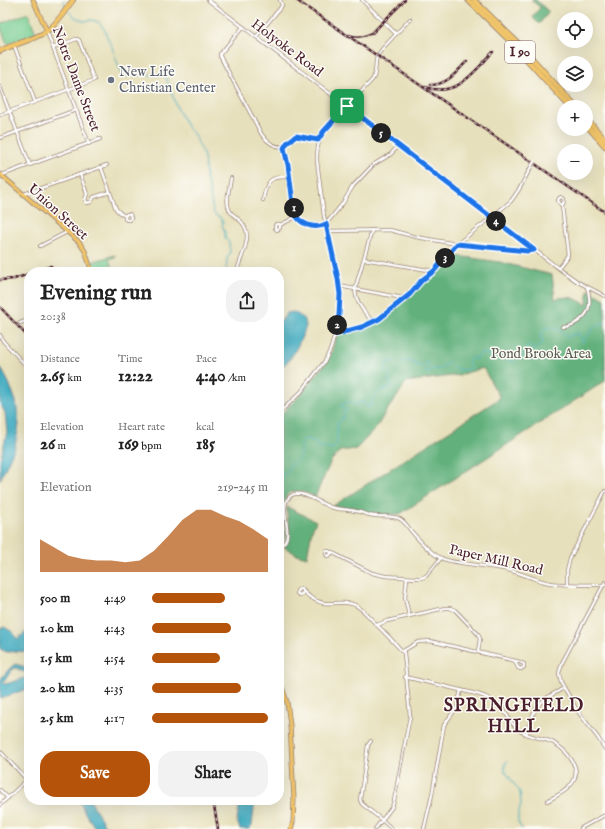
<!DOCTYPE html>
<meta charset="utf-8">
<style>
:root{--surface:#fff;--page:#f2f2f2;--text:#222;--muted:#767676;--accent:#b45309}
body{margin:0;font-family:"IM FELL English",serif;background:var(--page);color:var(--text);height:100vh;display:flex;flex-direction:column;font-size:15px;white-space:nowrap}
*{box-sizing:border-box;margin:0}
p{font-size:13px;color:var(--muted)}
.icon{flex:none;width:22px;height:22px;fill:none;stroke:currentColor;stroke-width:2;stroke-linecap:round;stroke-linejoin:round}
.map{position:relative;flex:1;overflow:hidden}
.side{position:absolute;left:24px;top:267px;width:260px;height:538px;display:flex;flex-direction:column;background:var(--surface);border-radius:16px;box-shadow:0 4px 16px #0002}
.side>*{flex:none}
.fabs{position:absolute;left:557px;top:12px;display:grid;gap:8px}
.fabs a{display:grid;place-items:center;width:36px;height:36px;border-radius:50%;background:var(--surface);box-shadow:0 4px 16px #0002;font-size:20px}
.pin{position:absolute;display:grid;place-items:center;width:34px;height:34px;color:#fff;margin:-17px;border-radius:8px;box-shadow:0 2px 6px #0006}
.km{position:absolute;width:20px;height:20px;margin:-10px;border-radius:50%;background:#222;color:#fff;font-size:11px;line-height:20px;text-align:center}
.round{display:grid;place-items:center;flex:none;width:42px;height:42px;border-radius:16px;background:var(--page)}
.headline{display:flex;align-items:center;justify-content:space-between;height:68px;padding:0 16px}
h1{font-size:22px;font-weight:800;line-height:30px}
.metrics{display:grid;grid-template-columns:repeat(3,1fr);gap:6px;height:68px;padding:4px 16px}
.metrics div{display:grid;align-content:center}
.metrics b{font-size:17px;font-weight:800}
.metrics small{font-size:11px;font-weight:400}
.metrics p{font-size:11px}
.chart{height:112px;padding:8px 16px}
.chart p{display:flex;justify-content:space-between}
.chart svg{width:100%;height:72px;margin-top:4px;fill:var(--accent);opacity:.7}
.primary-button{display:flex;gap:8px;margin-top:auto;padding:8px 16px}
.primary-button a{flex:1;height:46px;border-radius:16px;background:var(--accent);color:#fff;font-size:16px;font-weight:800;line-height:46px;text-align:center}
.primary-button a+a{background:var(--page);color:var(--text)}
ul{padding:0 16px;list-style:none;font-size:13px}
li{display:grid;grid-template-columns:64px 48px 1fr;align-items:center;height:30px}
li i{height:10px;border-radius:5px;background:var(--accent)}
.map>svg:first-child{display:block}
</style>
<div class="map">
<svg width="605" height="829" viewBox="0 0 605 829">
<rect width="100%" height="100%" fill="#fdfcf7"/>
<filter id="ink" filterUnits="userSpaceOnUse"><feTurbulence type="fractalNoise" baseFrequency=".025" numOctaves="2"/><feDisplacementMap in="SourceGraphic" scale="8" xChannelSelector="R" yChannelSelector="G"/><feConvolveMatrix kernelMatrix="1 2 1 2 8 2 1 2 1" color-interpolation-filters="sRGB"/></filter>
<filter id="wash" filterUnits="userSpaceOnUse"><feTurbulence type="fractalNoise" baseFrequency=".012" numOctaves="4" result="noise"/><feDisplacementMap in="SourceGraphic" scale="16" xChannelSelector="R" yChannelSelector="G"/><feGaussianBlur stdDeviation="0.9" result="paint"/><feColorMatrix in="noise" values="0 0 0 0 0 0 0 0 0 0 0 0 0 0 0 0 0 1.4 0 .05"/><feComposite in="paint" operator="in"/></filter>
<g filter="url(#wash)">
<rect width="100%" height="100%" fill="#e7e0bc"/>
<g fill="#79ce92" stroke="#62765e">
<polygon points="28,13 36,33 7,44 0,25 2,23"/>
<polygon points="115,255 115,257 109,259 113,270 108,272 94,272 92,262"/>
</g>
<g fill="#62b17c" stroke="#566854">
<polygon points="531,0 536,0 549,12 539,24 534,19 533,16 539,9 540,7"/>
<path d="M450 255 500 262 552 275 555 299C571 295 574 298 587 305L588 290 605 299V381L400 514 376 515 356 508 333 506 500 398 483 368 459 375 406 382 396 398 387 410 376 428 356 449 340 451 331 461 315 497C277 478 283 510 285 535L284 539 279 544V417L282 413 301 394 327 361 332 350 337 334 362 329 371 326 381 319 407 298 420 284 440 268Z"/>
<path d="M287 507 316 521 312 530 307 557 296 554 283 546C294 536 286 520 287 507Z"/>
</g>
<g fill="#41abc0" stroke="#466576" fill-rule="evenodd">
<path d="M293 312C298 314 306 319 306 325 306 328 304 331 303 334 298 345 291 363 279 368V324L287 313Z"/>
<polygon points="0,366 9,383 16,401 19,425 15,447 0,480 0,460 7,432 5,413 0,403"/>
<polygon points="4,627 13,632 17,639 26,632 29,632 29,651 7,652 0,649 0,629"/>
<path d="M15 664 29 668V688L0 699V680L10 668ZM16 668 28 674 29 676 16 681 5 684 3 682 13 669Z"/>
<polygon points="79,800 90,800 107,829 96,829 85,813"/>
<polygon points="240,800 255,800 252,825 249,829 240,829 237,821"/>
</g>
<g fill="none" stroke-linecap="round" stroke-linejoin="round">
<g stroke="#41abc0" stroke-width="1">
<polyline points="64,0 65,7"/>
<path d="M68 11 75 17 83 21 91 20 99 22 104 29 108 39 112 47 116 59 123 77C134 75 156 73 166 77L178 110 188 128 193 133 201 149 204 157 206 178 209 188 213 211 215 215 220 217 223 223 222 225 225 232V237L229 243 230 252 227 259 226 272"/>
<path d="M279 481H281L283 475 287 472 290 465 292 463 294 464C301 458 302 449 301 441L306 439 314 441 318 447H324L333 449 337 445V423L342 419 346 409 341 407V405C346 402 350 401 355 404L363 402 366 406 370 407C372 400 374 394 382 390 386 389 387 390 391 386L388 379 390 375 385 370 388 362 410 361 421 367 425 362 429 364 425 372 428 373 432 369H440L448 363C452 365 456 369 460 370 463 370 467 369 470 369V364L468 362 472 357 475 360 480 354 483 353 487 355H495L499 358 507 359 510 362 515 359 522 358 528 345H531L533 349 536 350 544 341 540 337 545 328C555 328 560 329 567 337L578 333 583 342 596 325 599 324 603 325 605 323"/>
<polyline points="279,499 282,512 279,519"/>
<path d="M279 522C280 526 284 528 285 531 287 536 283 541 279 543"/>
<polyline points="508,761 505,763 505,771 520,792 521,804 518,814 518,822 522,829"/>
</g>
</g>
</g>
<g filter="url(#ink)">
<g fill="none" stroke-linecap="round" stroke-linejoin="round">
<g stroke="#988074" stroke-width="4">
<g id="minor">
<polyline points="208,0 558,268 578,282 605,296"/>
<polyline points="362,0 396,34"/>
<path d="M243 27 220 54V56L262 135C268 143 274 147 284 147L291 139 296 136 319 140"/>
<polyline points="47,32 89,144"/>
<polyline points="256,37 281,7 282,5 280,0"/>
<polyline points="14,45 35,102"/>
<polyline points="0,87 30,165"/>
<polyline points="0,115 94,80 79,40 76,39 53,48"/>
<polyline points="0,138 76,110"/>
<polyline points="284,147 288,165 295,214 301,221 309,225 319,227 326,224 343,203 353,186 373,165 391,154 398,146"/>
<polyline points="101,167 116,209 120,213 125,216 127,214 130,214 131,218 130,220 127,220 125,219 125,216"/>
<polyline points="80,174 87,194 85,200 87,203 91,202 94,197 110,192"/>
<polyline points="2,175 100,139"/>
<path d="M231 178C230 187 225 200 229 209 230 213 234 215 237 218 243 222 247 229 247 236 247 249 239 260 237 272"/>
<polyline points="24,194 107,165"/>
<path d="M263 200C264 194 266 182 273 179 277 176 285 177 290 177"/>
<polyline points="280,225 280,228 277,230 275,228 275,226 276,224 279,224 280,225 296,217"/>
<path d="M372 230 355 289C356 303 364 312 373 322"/>
<polyline points="327,231 390,230 416,237 457,244 527,251 534,250"/>
<polyline points="40,246 67,232"/>
<polyline points="364,259 434,271"/>
<polyline points="558,268 566,258 568,254 562,206 558,201 559,198 561,197 564,199 564,201 562,206"/>
<polyline points="339,286 403,298"/>
<polyline points="20,323 29,320"/>
<path d="M563 327C573 327 588 317 589 306 590 301 589 295 588 290L587 288"/>
<polyline points="336,334 363,327 379,319 409,295 422,280 437,268 457,244 492,217 511,201 520,188 532,165"/>
<polyline points="0,335 3,341 29,369"/>
<polyline points="279,413 301,392 325,361 331,348 338,323 340,294 338,279 324,216 317,161 317,154 319,140 321,135 327,128 373,79 375,73 376,61 377,56 383,48 410,19"/>
<path d="M279 547C280 546 283 544 284 543 294 532 276 504 292 495 303 489 323 506 334 508 341 510 348 509 355 511 362 512 369 516 376 516 384 517 392 515 400 519 405 522 408 527 412 532 419 540 431 554 441 558 447 561 455 562 462 563 476 565 490 567 504 569 520 572 534 580 550 583 568 586 587 584 605 585"/>
<polyline points="332,552 329,556 327,556 326,554 326,551 329,551 372,573 385,576 416,578 421,578 426,576 441,558"/>
<polyline points="407,578 405,597 409,616"/>
<polyline points="605,582 562,663 559,673 561,682 577,710 598,738 605,749"/>
<polyline points="567,584 567,570 570,558 605,491"/>
<path d="M303 592 302 594 299 595 297 593V591L299 589H302C304 593 307 594 310 597 328 610 339 598 355 605 363 609 369 617 375 623 384 632 393 641 401 650L404 653 410 716 394 801 392 807 375 829"/>
<polyline points="377,625 387,621 445,608 450,608 455,610 478,634 480,639 478,652"/>
<polyline points="403,651 418,642 430,641 520,662 524,664 524,667 521,669 518,668 515,661"/>
<path d="M405 677 477 694C488 697 498 703 505 712 509 719 513 726 520 731 530 737 542 738 552 742 567 750 585 770 570 786 564 793 554 797 547 801"/>
<path d="M526 734C536 704 536 703 564 688"/>
<polyline points="371,741 368,745 360,800 362,804 382,820 392,829"/>
<polyline points="0,751 27,780"/>
<polyline points="0,790 8,798"/>
<polyline points="0,805 29,778"/>
<polyline points="424,829 432,795 444,725 457,707 461,690"/>
<polyline points="582,829 581,828 605,815"/>
</g>
</g>
<g stroke="#988074" stroke-width="5">
<g id="major">
<polyline points="33,0 47,31"/>
<polyline points="0,174 79,242 85,251 92,272"/>
<polyline points="279,678 287,702 290,725 294,799 293,822 291,829"/>
</g>
</g>
<g stroke="#988074" stroke-width="6">
<g id="highway">
<polyline points="468,0 508,39 570,107"/>
<polyline points="474,0 519,44 576,107"/>
<path d="M0 51C14 44 34 40 47 31 58 23 65 10 73 0"/>
<polyline points="586,118 605,140"/>
<polyline points="586,125 605,146"/>
</g>
</g>
<use href="#minor" stroke="#fff" stroke-width="2.5"/>
<use href="#major" stroke="#f0c469" stroke-width="3.5"/>
<use href="#highway" stroke="#f0c469" stroke-width="4.5"/>
<g stroke="#4a1f2b" stroke-width="2.5">
<g id="rail">
<polyline points="296,0 605,212"/>
<path d="M349 35C357 38 364 37 372 33L405 0"/>
<path d="M430 85C447 85 456 73 467 61"/>
<path d="M425 87C457 98 473 73 493 52"/>
<polyline points="35,272 51,266"/>
<polyline points="0,280 14,279 29,274"/>
<polyline points="0,307 29,338"/>
<polyline points="213,800 218,829"/>
</g>
</g>
<use href="#rail" stroke="#fdfcf7" stroke-width="1" stroke-dasharray="3" stroke-linecap="butt"/>
<g stroke="#988074" stroke-width="4" stroke-linecap="butt">
<polyline id="minor-bridge" points="532,165 534,162"/>
</g>
<use href="#minor-bridge" stroke="#fff" stroke-width="2.5"/>
</g>
</g>
<g fill="none" stroke-linecap="round" stroke-linejoin="round" filter="url(#ink)">
<g stroke="#fff" stroke-width="8">
<path id="route" d="M347 106 534 250 527 251 457 244 434 271 422 280 409 295 379 319 362 327 336 334 339 315 340 294 338 279 326 224C314 230 298 224 294 211L288 165 284 148 287 143 296 136 318 140 324 131Z"/>
</g>
<use href="#route" stroke="#1a73e8" stroke-width="5"/>
</g>
<circle fill="#6b7280" stroke="#fdfcf7" stroke-width="1.5" cx="111" cy="80" r="4"/>
<g text-anchor="middle" dominant-baseline="central" stroke-width="3" stroke-linejoin="round" paint-order="stroke">
<rect fill="#fdfcf7" stroke="#806168" stroke-width="1" x="505" y="41" width="30" height="22" rx="3"/>
<g font-size="13" font-weight="bold" fill="#4a1f2b">
<text x="520" y="52">I 90</text>
</g>
<g font-size="14" fill="#4a1f2b" stroke="#fdfcf7">
<text transform="translate(287 48) rotate(37)">Holyoke Road</text>
<text transform="translate(76 79) rotate(69)">Notre Dame Street</text>
<text transform="translate(58 212) rotate(42)">Union Street</text>
<text transform="translate(496 560) rotate(13)">Paper Mill Road</text>
</g>
<g font-size="14" fill="#5b616d" stroke="#fdfcf7" text-anchor="start">
<text x="119" y="72">New Life<tspan x="119" dy="16">Christian Center</tspan></text>
</g>
<g font-size="14" fill="#5a5c4f" stroke="#fdfcf7">
<text x="541" y="354">Pond Brook Area</text>
</g>
<g font-size="18" font-weight="bold" letter-spacing="1" fill="#4a1f2b" stroke="#fdfcf7">
<text x="514" y="706">SPRINGFIELD<tspan x="514" dy="21">HILL</tspan></text>
</g>
</g>
</svg>
<div class="fabs">
<a><svg class="icon" aria-label="locate" viewBox="0 0 24 24"><circle cx="12" cy="12" r="6"/><path d="M12 2v4M12 18v4M2 12h4M18 12h4"/></svg></a>
<a><svg class="icon" aria-label="layers" viewBox="0 0 24 24"><path d="M12 4l9 5-9 5-9-5zM3 14l9 5 9-5"/></svg></a>
<a>+</a>
<a>−</a>
</div>
<div class="pin" style="left:347px;top:106px;background:#1e9e55"><svg class="icon" aria-label="arrive" viewBox="0 0 24 24"><path d="M6 21V4h12l-3 4 3 4H6"/></svg></div>
<b class="km" style="left:294px;top:208px">1</b>
<b class="km" style="left:337px;top:325px">2</b>
<b class="km" style="left:445px;top:258px">3</b>
<b class="km" style="left:496px;top:221px">4</b>
<b class="km" style="left:381px;top:133px">5</b>
<section class="side">
<div class="headline"><div><h1>Evening run</h1><p>20:38</p></div><a class="round"><svg class="icon" aria-label="share" viewBox="0 0 24 24"><path d="M12 15V3M7 8l5-5 5 5M5 13v7h14v-7"/></svg></a></div>
<div class="metrics">
<div><p>Distance</p><b>2.65<small> km</small></b></div>
<div><p>Time</p><b>12:22</b></div>
<div><p>Pace</p><b>4:40<small> /km</small></b></div>
</div>
<div class="metrics">
<div><p>Elevation</p><b>26<small> m</small></b></div>
<div><p>Heart rate</p><b>169<small> bpm</small></b></div>
<div><p>kcal</p><b>185</b></div>
</div>
<div class="chart"><p><span>Elevation</span>219–245 m</p>
<svg viewBox="0 0 160 44" preserveAspectRatio="none"><path d="M0 44V24L10 29L20 34L30 36L40 37L50 37L60 38L70 37L80 31L90 22L100 12L110 6L120 6L130 10L140 13L150 18L160 24V44z"/></svg>
</div>
<ul>
<li><b>500 m</b>4:49<i style="width:63%"></i></li>
<li><b>1.0 km</b>4:43<i style="width:68%"></i></li>
<li><b>1.5 km</b>4:54<i style="width:59%"></i></li>
<li><b>2.0 km</b>4:35<i style="width:77%"></i></li>
<li><b>2.5 km</b>4:17<i style="width:100%"></i></li>
</ul>
<div class="primary-button"><a>Save</a><a>Share</a></div>
</section>
</div>
